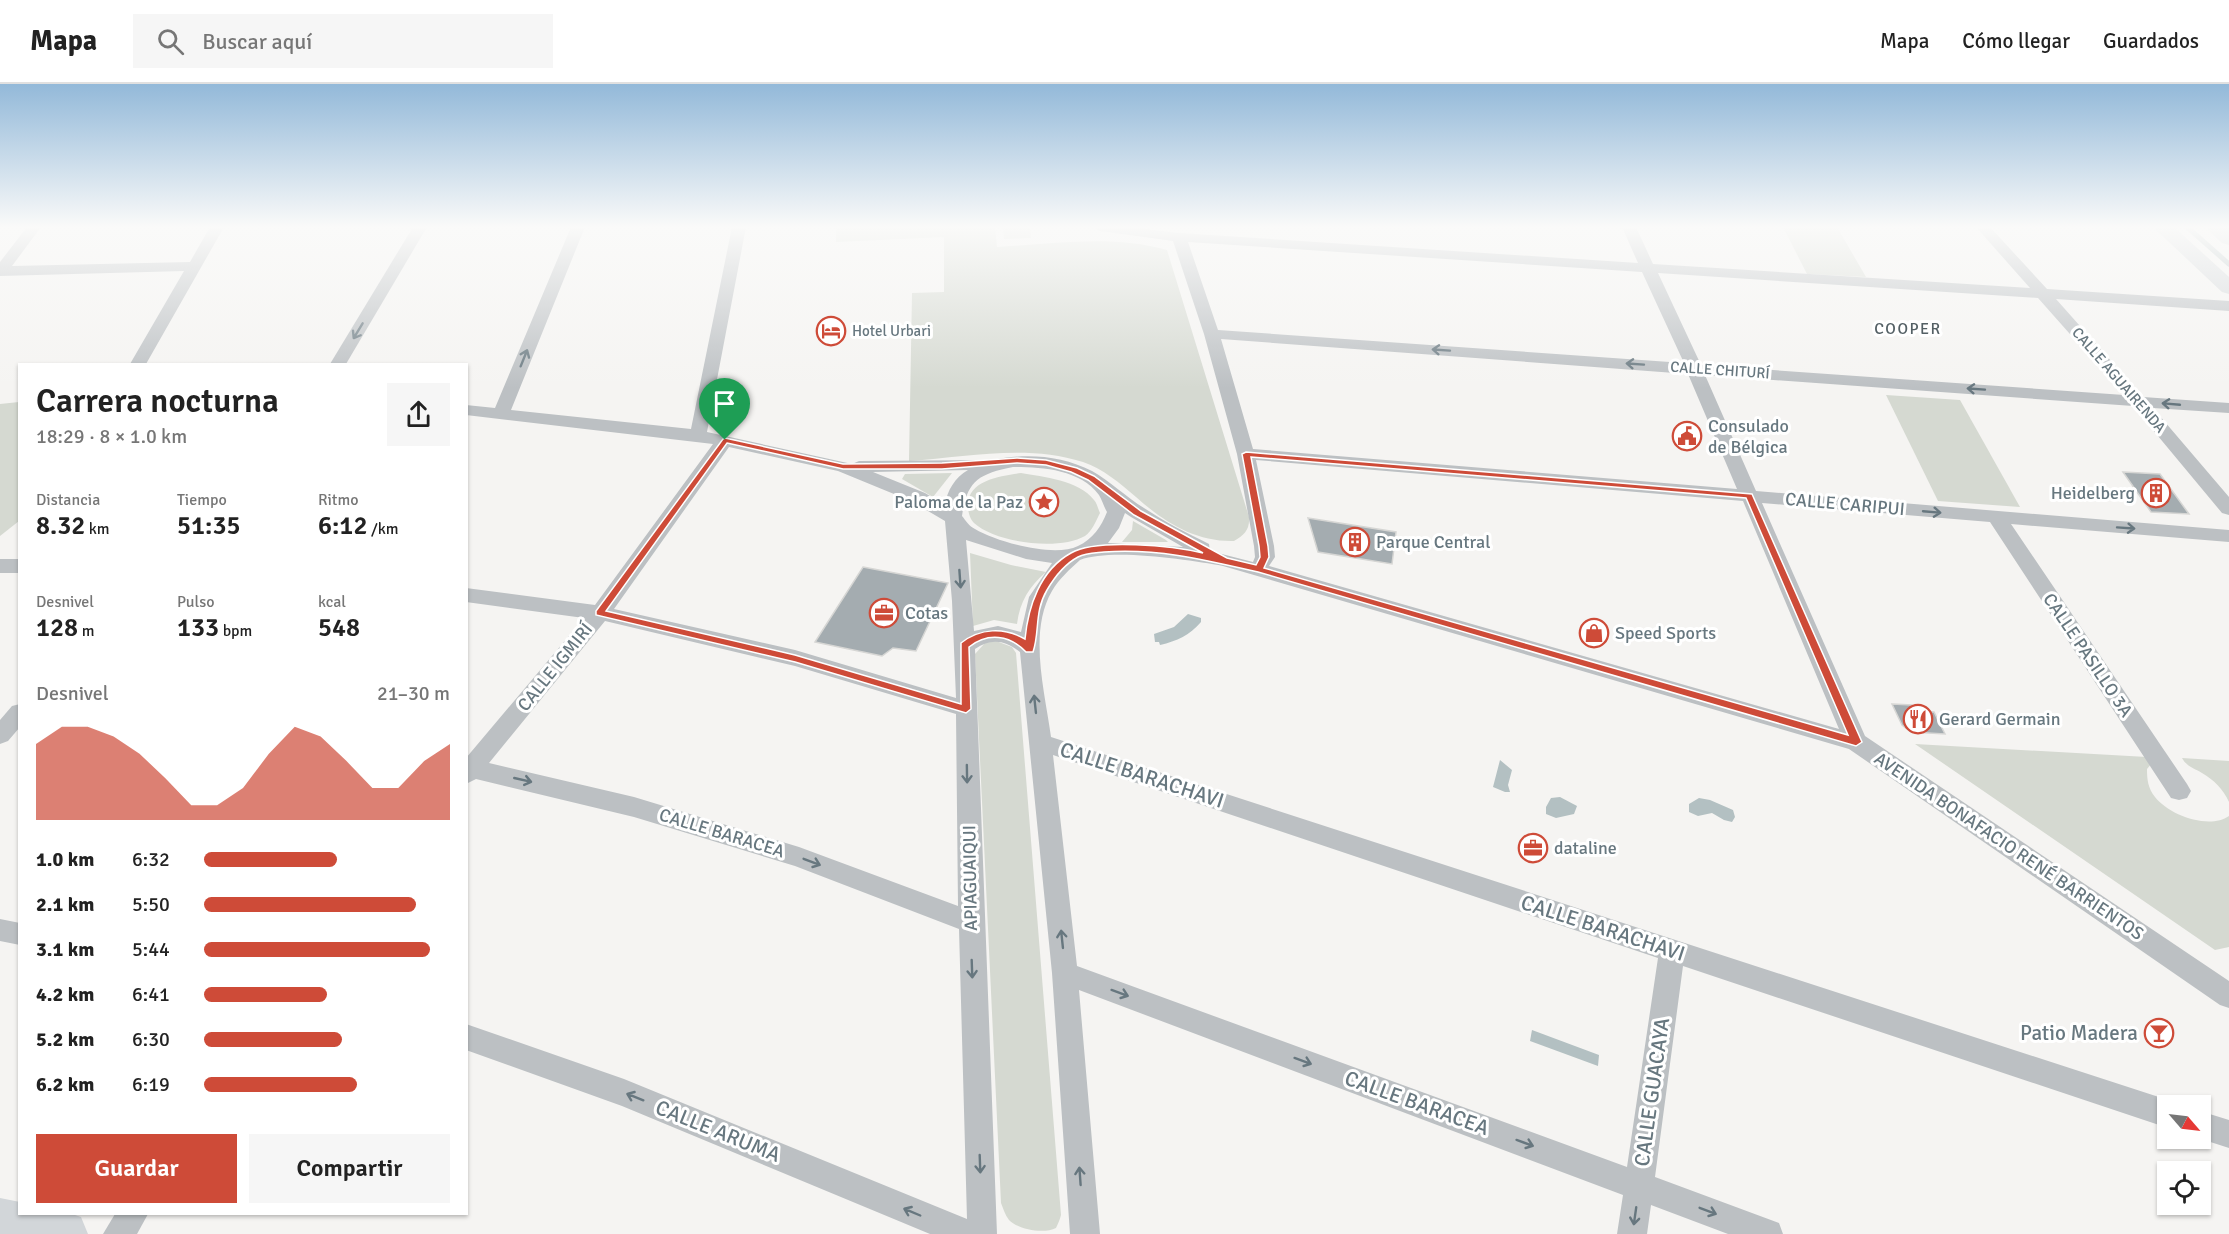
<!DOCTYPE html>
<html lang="es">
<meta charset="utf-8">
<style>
:root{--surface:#fff;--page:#f6f6f6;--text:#222;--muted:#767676;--line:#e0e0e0;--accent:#ce4b38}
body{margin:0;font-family:Signika,sans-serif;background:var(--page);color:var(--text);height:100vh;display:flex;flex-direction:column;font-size:22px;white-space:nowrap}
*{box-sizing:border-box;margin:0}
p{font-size:20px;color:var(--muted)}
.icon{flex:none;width:33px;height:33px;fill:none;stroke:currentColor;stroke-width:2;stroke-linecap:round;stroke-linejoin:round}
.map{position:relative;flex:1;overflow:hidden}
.side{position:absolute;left:18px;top:279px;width:450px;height:852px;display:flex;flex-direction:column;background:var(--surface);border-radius:0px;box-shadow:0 2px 4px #0004}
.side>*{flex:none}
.needle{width:39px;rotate:118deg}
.controls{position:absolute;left:2157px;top:1011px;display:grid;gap:12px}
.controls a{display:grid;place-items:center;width:54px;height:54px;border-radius:0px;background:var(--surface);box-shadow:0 2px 4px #0004;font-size:30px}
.pin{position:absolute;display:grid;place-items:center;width:51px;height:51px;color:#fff;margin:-62px -26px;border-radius:50% 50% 50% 0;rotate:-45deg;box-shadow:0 0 6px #0007}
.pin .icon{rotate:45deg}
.round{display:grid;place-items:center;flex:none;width:63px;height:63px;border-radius:0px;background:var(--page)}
.overview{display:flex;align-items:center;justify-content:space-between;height:102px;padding:0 18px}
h1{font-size:33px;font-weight:600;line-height:45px}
.metrics{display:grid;grid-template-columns:repeat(3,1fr);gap:9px;height:102px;padding:6px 18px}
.metrics div{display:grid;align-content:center}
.metrics b{font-size:26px;font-weight:600}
.metrics small{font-size:16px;font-weight:400}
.metrics p{font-size:16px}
.chart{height:168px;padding:12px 18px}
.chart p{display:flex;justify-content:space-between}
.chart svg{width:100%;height:108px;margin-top:6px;fill:var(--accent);opacity:.7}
.button{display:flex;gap:12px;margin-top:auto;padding:12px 18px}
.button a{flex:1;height:69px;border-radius:0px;background:var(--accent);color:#fff;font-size:24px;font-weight:600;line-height:69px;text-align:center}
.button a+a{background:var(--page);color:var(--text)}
ul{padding:0 18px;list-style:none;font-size:20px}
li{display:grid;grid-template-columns:96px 72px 1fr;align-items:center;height:45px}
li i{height:15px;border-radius:8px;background:var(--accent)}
header{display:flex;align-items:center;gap:36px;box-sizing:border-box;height:84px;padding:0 30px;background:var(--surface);border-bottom:2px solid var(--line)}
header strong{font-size:28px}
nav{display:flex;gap:33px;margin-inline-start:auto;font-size:21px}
.search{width:420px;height:54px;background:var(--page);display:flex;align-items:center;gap:15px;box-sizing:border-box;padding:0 21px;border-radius:0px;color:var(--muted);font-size:22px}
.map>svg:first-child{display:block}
</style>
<header>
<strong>Mapa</strong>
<div class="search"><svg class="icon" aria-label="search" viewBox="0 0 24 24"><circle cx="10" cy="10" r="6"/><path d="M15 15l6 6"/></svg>Buscar aquí</div>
<nav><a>Mapa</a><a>Cómo llegar</a><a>Guardados</a></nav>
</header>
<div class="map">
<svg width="2229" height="1150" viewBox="0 0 2229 1150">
<rect width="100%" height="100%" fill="#f5f4f2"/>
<g fill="#d5d9d1">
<path d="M836 143H995L997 163C1053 160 1112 150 1167 166L1249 433C1250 446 1244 451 1234 457 1195 458 1164 438 1136 413 1119 399 1104 385 1083 378 1027 360 967 373 909 377L912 209 944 208V153L836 158Z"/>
<polygon points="1003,143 1030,143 1031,154 1004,155"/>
<polygon points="1783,143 1837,143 1866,193 1807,190"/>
<polygon points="1886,311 1960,316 2020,423 1938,417"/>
<polygon points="19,318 19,437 0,452 0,320"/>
<polygon points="952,389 933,413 902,395 905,390"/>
<path d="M1021 389C1043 393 1079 396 1094 416 1097 419 1098 425 1100 429 1096 437 1092 447 1085 452 1059 467 996 459 974 439 970 435 968 428 968 422 967 396 1001 392 1021 389Z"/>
<polygon points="1133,437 1166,456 1168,458 1122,458 1132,446"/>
<path d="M970 469 1011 481 1046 488C1029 503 1020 517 1017 540L994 536 973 542Z"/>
<path d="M996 557 1012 563 1016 569 1061 1131C1060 1135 1058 1140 1056 1144 1044 1150 1019 1146 1009 1136 1005 1131 1003 1124 1001 1119L975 570 985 559Z"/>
<path d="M1915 660 2147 673 2152 679 2147 685C2147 696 2148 704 2155 713 2169 731 2209 746 2229 732V863L2215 866Z"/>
<path d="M2182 674 2229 677V718C2223 705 2214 696 2202 689 2194 684 2187 683 2182 674Z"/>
</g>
<g fill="#b3c0c2">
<path d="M1188 530 1201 534V538C1190 551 1177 557 1160 561L1159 558H1155L1154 550 1174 543Z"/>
<polygon points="1500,676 1512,686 1508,701 1510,708 1505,708 1493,703"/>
<polygon points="1560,713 1577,722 1574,730 1556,734 1546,730 1546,723 1551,714"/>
<polygon points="1699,714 1710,716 1733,726 1735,733 1732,738 1724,736 1712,729 1698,732 1689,728 1689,720"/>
<polygon points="1532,946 1599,971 1598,982 1530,957"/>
</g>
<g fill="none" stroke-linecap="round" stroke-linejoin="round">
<polyline stroke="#b3c0c2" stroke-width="5" points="2187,143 2229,180"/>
</g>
<g fill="#a4acb0" stroke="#d6d6d4" stroke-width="1.5">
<polygon points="2123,388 2160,390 2189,430 2151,428"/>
<polygon points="1308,434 1396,448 1392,480 1318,468"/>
<polygon points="863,483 948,499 916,567 893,564 882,572 815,558"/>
<polygon points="1892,620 1912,621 1915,627 1934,628 1945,650 1911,648 1902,641"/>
</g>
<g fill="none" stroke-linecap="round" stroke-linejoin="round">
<g fill="#bcc0c3" fill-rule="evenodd">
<polygon points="27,143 41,143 12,182 190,178 210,143 224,143 146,280 130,280 184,187 0,192 0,178"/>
<polygon points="413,143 427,143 346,280 330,280"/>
<path d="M571 143H585L511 326 691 345 732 143H746L707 348 852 380 859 377 993 376C1025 369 1061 371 1092 387 1110 397 1126 413 1144 424 1165 438 1187 449 1209 460L1210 467 1253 478 1255 473 1254 462 1237 370 1204 250 1173 157 1100 147 1093 143H1130L1179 149 1638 179 1622 143H1636L1653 180 2030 204 1976 143H1990L2047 205 2229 217V227L2056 215 2143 313 2229 319V329L2153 324 2229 413V431L2222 429 2133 322 1705 291 1756 407 2229 446V458L2011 440 2187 700 2191 707 2187 714 2179 716 2171 714 1990 438 1762 419 1865 652 2229 897V924L2220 921 1849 665 1223 482C1189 476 1112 464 1080 476 1070 485 1059 495 1052 507 1028 548 1045 608 1051 653L2168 1016 2179 1022H2168V1044L1683 882 1655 1093 1779 1139 1783 1150H1728L1651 1121 1647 1150H1617L1623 1111 1079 906 1100 1150H1070L1052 889 1020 568C1005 556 991 554 975 565L997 1150H930L622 1022 466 966V940L624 995 967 1135 959 845 795 782 634 733 476 695 466 700V674L584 534 466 518V504L595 521 713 360 466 331V321L495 324ZM1188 158 1642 188 1684 279 1218 246ZM1658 189 2038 214 2124 311 1701 281ZM1221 255 1688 290 1737 405 1253 365ZM729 363 838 387 911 417 945 437 952 517 956 614 795 566 614 525ZM1256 376 1743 417 1839 645 1269 482 1275 473 1274 462ZM1013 383C1041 383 1080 385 1099 411 1102 416 1104 423 1107 428 1101 443 1093 455 1078 462 1054 474 997 458 975 445 969 442 966 437 962 432 967 397 978 390 1013 383ZM968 386C955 393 947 407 945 421L925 409 873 388ZM1125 429 1131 433 1183 463 1108 459 1119 444ZM966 456 1026 475 1052 479 1029 513 1021 548 998 542 974 547ZM605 537 795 582 956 630 958 822 799 763 634 713 489 679ZM1053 671 1658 874 1627 1083 1077 882Z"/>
<rect x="0" y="475" width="20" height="14"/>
<polygon points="20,620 20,643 8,657 0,660 0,636 12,622"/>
<polygon points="0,835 20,839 20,861 0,857"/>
<polygon points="2200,1027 2229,1036 2229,1064 2198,1054 2200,1054"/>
<polygon points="115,1130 148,1130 137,1150 103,1150"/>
</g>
<g fill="#d2d6d9" fill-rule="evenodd">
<polygon points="2153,143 2174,143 2229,193 2229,210 2222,208"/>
<polygon points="2205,143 2226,143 2229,145 2229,161 2222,159"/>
</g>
<polygon fill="#d2d6d9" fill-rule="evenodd" points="0,1114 20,1118 20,1130 72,1130 81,1133 88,1150 0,1150"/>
</g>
<defs><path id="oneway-shaft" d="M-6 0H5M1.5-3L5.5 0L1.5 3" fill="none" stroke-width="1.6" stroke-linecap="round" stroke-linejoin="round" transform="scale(1.5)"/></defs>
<g stroke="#67777f">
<use href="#oneway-shaft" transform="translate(358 247) rotate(121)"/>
<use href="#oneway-shaft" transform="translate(1441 266) rotate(-176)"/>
<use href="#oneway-shaft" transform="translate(524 274) rotate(-68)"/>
<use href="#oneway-shaft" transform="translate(1635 280) rotate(-176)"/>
<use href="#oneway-shaft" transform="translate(1976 305) rotate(-176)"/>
<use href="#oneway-shaft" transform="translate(2171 320) rotate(-175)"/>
<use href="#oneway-shaft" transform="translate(1932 428) rotate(5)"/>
<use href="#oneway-shaft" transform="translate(2126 444) rotate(4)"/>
<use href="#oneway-shaft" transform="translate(960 495) rotate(86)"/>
<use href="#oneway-shaft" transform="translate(1035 620) rotate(-96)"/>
<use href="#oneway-shaft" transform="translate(967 690) rotate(89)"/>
<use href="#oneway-shaft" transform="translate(523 696) rotate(13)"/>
<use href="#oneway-shaft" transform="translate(812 778) rotate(21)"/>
<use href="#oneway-shaft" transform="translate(1062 855) rotate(-96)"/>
<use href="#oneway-shaft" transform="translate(972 885) rotate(88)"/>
<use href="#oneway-shaft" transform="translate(1120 909) rotate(20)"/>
<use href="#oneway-shaft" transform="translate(1303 977) rotate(20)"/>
<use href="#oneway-shaft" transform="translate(635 1013) rotate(-158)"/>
<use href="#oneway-shaft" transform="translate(1525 1059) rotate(20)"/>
<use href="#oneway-shaft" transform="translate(980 1080) rotate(88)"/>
<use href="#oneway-shaft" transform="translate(1080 1092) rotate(-94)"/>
<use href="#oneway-shaft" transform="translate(1708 1127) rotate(21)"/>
<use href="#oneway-shaft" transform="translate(912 1128) rotate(-157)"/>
<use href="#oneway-shaft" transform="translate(1635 1132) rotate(98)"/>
</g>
<linearGradient id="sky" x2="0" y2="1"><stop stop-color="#93b9d9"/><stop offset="0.47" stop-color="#fafaf9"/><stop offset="1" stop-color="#fafaf9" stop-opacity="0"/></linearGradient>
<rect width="2229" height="304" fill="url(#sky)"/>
<path fill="#ce4b38" stroke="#fff" stroke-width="1.5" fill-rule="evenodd" d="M725 354 843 380 942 379 1017 374 1046 376 1077 384 1094 392 1141 427 1227 474 1256 481 1260 473 1259 462 1242 370 1246 368 1752 410 1862 658 1856 662 1258 488C1206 476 1158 464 1104 468 1096 469 1086 469 1078 473 1065 480 1054 494 1047 506 1034 528 1040 548 1033 568H1026C1010 551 988 548 969 563L971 625 966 629 795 578 596 531V527L723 355ZM727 359 843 385H942L1017 379 1046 381 1071 388 1088 396 1134 431 1203 469C1174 462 1097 454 1071 469 1040 486 1028 523 1025 555 1004 543 980 544 961 559V620L795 571 606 527ZM1251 373 1746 414 1848 651 1264 484 1269 473 1268 462Z"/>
<defs>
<g id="hotel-ring" transform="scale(1.5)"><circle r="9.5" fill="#fff" stroke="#ce4b38" stroke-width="1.5"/><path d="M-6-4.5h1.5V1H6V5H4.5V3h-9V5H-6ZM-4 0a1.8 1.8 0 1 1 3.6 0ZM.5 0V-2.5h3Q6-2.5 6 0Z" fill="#ce4b38"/></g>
<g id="civic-ring" transform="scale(1.5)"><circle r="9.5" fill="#fff" stroke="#ce4b38" stroke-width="1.5"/><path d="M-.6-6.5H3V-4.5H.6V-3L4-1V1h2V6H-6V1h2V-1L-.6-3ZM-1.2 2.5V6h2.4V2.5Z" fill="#ce4b38"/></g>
<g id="building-ring" transform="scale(1.5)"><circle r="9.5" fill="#fff" stroke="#ce4b38" stroke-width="1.5"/><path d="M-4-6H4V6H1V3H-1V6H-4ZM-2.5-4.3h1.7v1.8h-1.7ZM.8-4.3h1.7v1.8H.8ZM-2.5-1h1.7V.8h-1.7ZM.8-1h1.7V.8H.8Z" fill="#ce4b38"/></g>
<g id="sight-ring" transform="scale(1.5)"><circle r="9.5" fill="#fff" stroke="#ce4b38" stroke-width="1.5"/><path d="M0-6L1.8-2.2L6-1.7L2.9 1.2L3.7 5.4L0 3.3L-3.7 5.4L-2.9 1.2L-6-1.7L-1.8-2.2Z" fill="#ce4b38"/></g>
<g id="office-ring" transform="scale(1.5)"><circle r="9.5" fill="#fff" stroke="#ce4b38" stroke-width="1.5"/><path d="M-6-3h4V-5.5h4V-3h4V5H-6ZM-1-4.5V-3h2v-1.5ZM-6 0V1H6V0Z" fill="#ce4b38"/></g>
<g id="shop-ring" transform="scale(1.5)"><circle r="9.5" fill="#fff" stroke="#ce4b38" stroke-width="1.5"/><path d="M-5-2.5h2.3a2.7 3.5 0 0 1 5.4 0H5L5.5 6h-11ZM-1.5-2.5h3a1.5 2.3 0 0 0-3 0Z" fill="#ce4b38"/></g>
<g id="restaurant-ring" transform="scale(1.5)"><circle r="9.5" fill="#fff" stroke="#ce4b38" stroke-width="1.5"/><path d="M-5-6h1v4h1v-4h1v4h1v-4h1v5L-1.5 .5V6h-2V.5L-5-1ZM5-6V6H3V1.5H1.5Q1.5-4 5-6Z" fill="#ce4b38"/></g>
<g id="bar-ring" transform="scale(1.5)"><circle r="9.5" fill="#fff" stroke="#ce4b38" stroke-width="1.5"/><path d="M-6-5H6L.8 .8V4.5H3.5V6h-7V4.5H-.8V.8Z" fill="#ce4b38"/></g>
</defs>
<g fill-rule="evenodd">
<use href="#hotel-ring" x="831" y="247"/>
<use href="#civic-ring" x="1687" y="352"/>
<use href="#building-ring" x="2156" y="409"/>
<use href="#sight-ring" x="1044" y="418"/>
<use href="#building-ring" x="1355" y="458"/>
<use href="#office-ring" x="884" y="529"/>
<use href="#shop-ring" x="1594" y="549"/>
<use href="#restaurant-ring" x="1918" y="635"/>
<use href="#office-ring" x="1533" y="764"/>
<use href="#bar-ring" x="2159" y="949"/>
</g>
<g text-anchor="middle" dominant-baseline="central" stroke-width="6" stroke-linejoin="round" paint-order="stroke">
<g font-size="15" fill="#67777f" stroke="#fff" text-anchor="start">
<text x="852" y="247">Hotel Urbari</text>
</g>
<g font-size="15" fill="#67777f" stroke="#fff">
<text transform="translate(1720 286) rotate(4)">CALLE CHITURÍ</text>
<text transform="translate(2119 296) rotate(49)">CALLE AGUAIRENDA</text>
</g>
<g font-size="16" letter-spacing="1.5" fill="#546065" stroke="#fff">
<text x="1908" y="245">COOPER</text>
</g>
<g font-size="18" fill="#67777f" stroke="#fff" text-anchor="start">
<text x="1708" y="342">Consulado<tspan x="1708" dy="21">de Bélgica</tspan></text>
<text x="2135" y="409" text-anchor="end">Heidelberg</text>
<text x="1023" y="418" text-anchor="end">Paloma de la Paz</text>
<text x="1376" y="458">Parque Central</text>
<text x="905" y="529">Cotas</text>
<text x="1615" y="549">Speed Sports</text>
<text x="1939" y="635">Gerard Germain</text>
<text x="1554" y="764">dataline</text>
</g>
<g font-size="18" fill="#67777f" stroke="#fff">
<text transform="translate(1845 420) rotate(5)">CALLE CARIPUI</text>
<text transform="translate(2088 571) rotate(56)">CALLE PASILLO 3A</text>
<text transform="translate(555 583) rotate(-51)">CALLE IGMIRÍ</text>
<text transform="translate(722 749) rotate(17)">CALLE BARACEA</text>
<text transform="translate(2009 762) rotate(34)">AVENIDA BONAFACIO RENÉ BARRIENTOS</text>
<text transform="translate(970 794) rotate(-91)">APIAGUAIQUI</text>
</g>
<g font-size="21" fill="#67777f" stroke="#fff">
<text transform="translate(1142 691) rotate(18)">CALLE BARACHAVI</text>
<text transform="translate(1603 844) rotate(18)">CALLE BARACHAVI</text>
<text transform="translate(1652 1008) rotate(-82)">CALLE GUACAYA</text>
<text transform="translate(1417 1019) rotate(20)">CALLE BARACEA</text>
<text transform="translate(718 1047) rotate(22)">CALLE ARUMA</text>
</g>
<g font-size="21" fill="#67777f" stroke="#fff" text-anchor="end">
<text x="2138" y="949">Patio Madera</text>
</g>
</g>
</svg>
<div class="controls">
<a><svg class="needle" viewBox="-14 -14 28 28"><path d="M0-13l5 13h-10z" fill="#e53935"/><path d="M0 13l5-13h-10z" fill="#767676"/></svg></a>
<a><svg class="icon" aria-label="locate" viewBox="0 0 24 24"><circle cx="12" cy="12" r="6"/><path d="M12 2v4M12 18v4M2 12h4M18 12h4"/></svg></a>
</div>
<div class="pin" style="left:725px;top:356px;background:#1e9e55"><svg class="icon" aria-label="arrive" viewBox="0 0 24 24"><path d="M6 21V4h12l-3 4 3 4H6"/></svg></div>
<section class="side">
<div class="overview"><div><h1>Carrera nocturna</h1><p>18:29 · 8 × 1.0 km</p></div><a class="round"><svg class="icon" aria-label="share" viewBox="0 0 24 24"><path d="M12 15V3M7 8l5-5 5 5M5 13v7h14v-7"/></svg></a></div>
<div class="metrics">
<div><p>Distancia</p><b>8.32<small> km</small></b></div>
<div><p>Tiempo</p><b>51:35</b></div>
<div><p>Ritmo</p><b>6:12<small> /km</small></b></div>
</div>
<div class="metrics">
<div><p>Desnivel</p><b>128<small> m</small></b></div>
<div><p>Pulso</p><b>133<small> bpm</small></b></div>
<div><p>kcal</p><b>548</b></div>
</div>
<div class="chart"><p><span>Desnivel</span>21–30 m</p>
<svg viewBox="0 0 160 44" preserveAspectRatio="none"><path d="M0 44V13L10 6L20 6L30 10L40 17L50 27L60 38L70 38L80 31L90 17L100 6L110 10L120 20L130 31L140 31L150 20L160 13V44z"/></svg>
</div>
<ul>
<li><b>1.0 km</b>6:32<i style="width:54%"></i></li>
<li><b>2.1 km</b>5:50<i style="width:86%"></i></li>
<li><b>3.1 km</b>5:44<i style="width:92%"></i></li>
<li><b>4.2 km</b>6:41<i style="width:50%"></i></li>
<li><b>5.2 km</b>6:30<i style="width:56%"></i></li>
<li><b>6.2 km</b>6:19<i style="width:62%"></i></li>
</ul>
<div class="button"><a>Guardar</a><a>Compartir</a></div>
</section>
</div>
